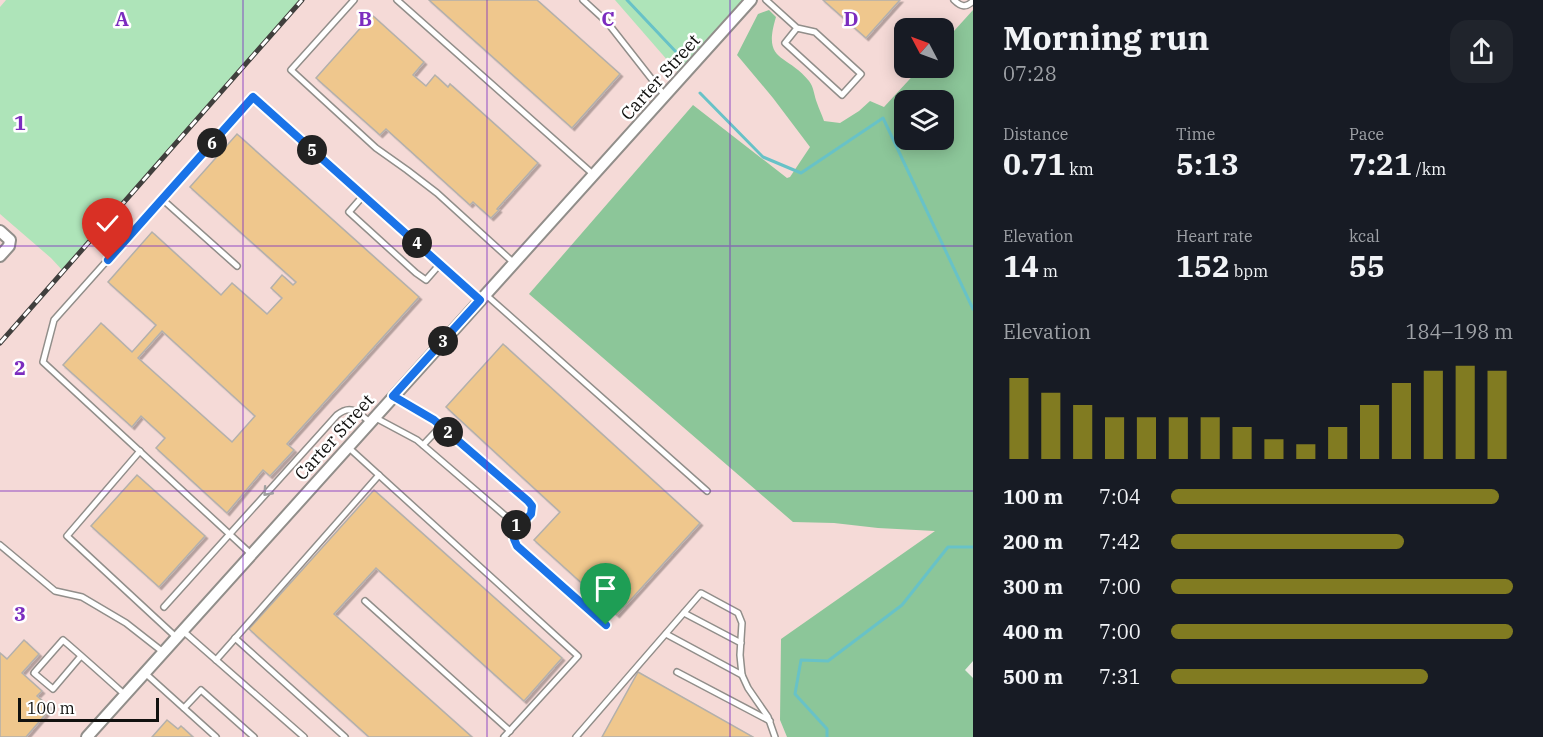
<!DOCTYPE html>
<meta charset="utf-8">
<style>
:root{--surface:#171b24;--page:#20242c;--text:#f1f3f6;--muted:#9ea1a6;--accent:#817b21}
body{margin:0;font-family:"IBM Plex Serif",serif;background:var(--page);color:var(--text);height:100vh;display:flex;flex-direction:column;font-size:22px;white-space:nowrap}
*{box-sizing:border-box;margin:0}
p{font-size:20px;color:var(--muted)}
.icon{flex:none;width:33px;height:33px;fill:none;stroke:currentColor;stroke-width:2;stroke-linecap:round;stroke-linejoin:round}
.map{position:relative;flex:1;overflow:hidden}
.details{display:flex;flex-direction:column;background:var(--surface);width:570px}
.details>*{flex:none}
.needle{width:39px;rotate:311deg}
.fabs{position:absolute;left:894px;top:18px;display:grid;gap:12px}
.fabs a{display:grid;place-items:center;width:60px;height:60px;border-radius:12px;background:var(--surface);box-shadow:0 3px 15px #0003;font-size:30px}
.scale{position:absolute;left:18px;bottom:15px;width:141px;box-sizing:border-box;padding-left:6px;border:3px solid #11110f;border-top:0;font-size:16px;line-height:21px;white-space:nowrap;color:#11110f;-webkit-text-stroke:4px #fff;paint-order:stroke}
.pin{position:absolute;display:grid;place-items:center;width:51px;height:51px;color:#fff;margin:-62px -26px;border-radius:50% 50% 50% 0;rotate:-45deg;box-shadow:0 0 6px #0007}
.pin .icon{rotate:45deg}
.km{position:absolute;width:30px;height:30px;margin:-15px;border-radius:50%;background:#222;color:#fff;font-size:16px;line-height:30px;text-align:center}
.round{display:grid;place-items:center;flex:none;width:63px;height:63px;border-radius:18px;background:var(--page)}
.overview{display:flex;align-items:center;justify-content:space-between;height:102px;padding:0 30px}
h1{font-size:33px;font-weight:700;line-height:45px}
.stats{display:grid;grid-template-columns:repeat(3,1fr);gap:9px;height:102px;padding:6px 30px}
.stats div{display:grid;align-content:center}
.stats b{font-size:30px;font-weight:700}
.stats small{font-size:16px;font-weight:400}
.stats p{font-size:16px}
.chart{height:168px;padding:12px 30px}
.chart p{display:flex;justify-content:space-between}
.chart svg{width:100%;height:108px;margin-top:6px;stroke:var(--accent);stroke-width:6}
ul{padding:0 30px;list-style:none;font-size:20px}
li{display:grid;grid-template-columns:96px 72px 1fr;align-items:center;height:45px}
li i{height:15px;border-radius:8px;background:var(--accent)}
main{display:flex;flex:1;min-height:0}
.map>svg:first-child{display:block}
</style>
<main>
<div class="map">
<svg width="973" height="737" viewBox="0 0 973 737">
<defs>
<filter id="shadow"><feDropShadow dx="2.5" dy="2.5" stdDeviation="0" flood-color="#0004"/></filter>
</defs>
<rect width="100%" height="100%" fill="#edebe6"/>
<path fill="#f5dad7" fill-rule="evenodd" d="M0 0H973V507L780 720 787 737H0ZM904 28H944V68H904ZM904 100H944V140H904Z"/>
<g fill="#aee4b9">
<polygon points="6,0 302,0 63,271 51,258 0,214 0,7"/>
<polygon points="615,0 751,0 682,77"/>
</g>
<path fill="#8cc699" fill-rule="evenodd" d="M769 10 776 17C762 63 786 53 809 81 814 87 814 96 817 103 819 109 822 115 824 121L840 123 859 111 870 101 884 107 920 68H944V42L973 10V661L965 670 973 678V737H787L780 720 781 639 935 531 878 528 834 523 793 522 529 294 693 105 787 178 790 177 810 147 773 98 737 55 758 14ZM944 100V140H904V100Z"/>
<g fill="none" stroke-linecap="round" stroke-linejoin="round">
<g stroke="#68c2c7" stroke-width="3">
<polyline points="627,0 678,54"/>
<polyline points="700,93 763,157 801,173 883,118 973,309"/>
<polyline points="827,737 827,729 795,694 801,660 828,661 902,605 948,547 973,547"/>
</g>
</g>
<g fill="#efc78d" stroke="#b3b0ac" stroke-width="1.5" fill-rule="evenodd" filter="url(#shadow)">
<polygon points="429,0 537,0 620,74 572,128"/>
<polygon points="823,0 900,0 866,38"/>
<polygon points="372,15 424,62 413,75 426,86 435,75 448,87 450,84 538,163 497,209 499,210 491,218 473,202 470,205 386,129 380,135 316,78"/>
<path d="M237 134 419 297 287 444 294 450 270 476 263 470 227 513 156 448 165 438 141 416 132 427 63 365 101 323 132 352 156 325 108 282 152 232 221 295 232 283 267 314 282 298 271 288 282 275 293 285 296 282 190 187ZM162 331 255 416 232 442 138 358Z"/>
<polygon points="503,344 700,523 617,615 534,540 560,512 446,407"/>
<polygon points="137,475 205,536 159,587 91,526"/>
<polygon points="374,490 562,658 524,701 376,568 334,614 472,737 369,737 249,629"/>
<polygon points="24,640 39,654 22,673 42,691 37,696 51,708 26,737 0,737 0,653 7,659"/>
<polygon points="638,672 753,737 602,737"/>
<polygon points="167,720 178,729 181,726 193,737 152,737"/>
</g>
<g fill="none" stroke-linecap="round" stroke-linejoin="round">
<g stroke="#918e8a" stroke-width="8">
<g id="service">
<polyline points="354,0 291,70 376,148 407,170 437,193 514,263"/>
<polyline points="397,0 594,175"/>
<polyline points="583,0 607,22 665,96"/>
<polyline points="766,0 797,28 815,32 861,74 842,95 785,43 797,28"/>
<path d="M954 0C961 7 966 8 973 1"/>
<polyline points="363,196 349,212 416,273 426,280 440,264"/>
<polyline points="162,199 237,266"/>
<polyline points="485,294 707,491"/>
<polyline points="374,417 417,440 515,524 521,525 531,514 532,506 528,501 441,426 434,420 393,396"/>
<polyline points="423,445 441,426"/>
<polyline points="348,447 578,656 504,737"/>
<polyline points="140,451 67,536 176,637"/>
<polyline points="517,524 514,539 517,546 605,625"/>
<polyline points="0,545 55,591 82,597 126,623 163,652"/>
<polyline points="251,554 43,362 54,320 253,97 480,300"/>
<polyline points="365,601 510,731"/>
<path d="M164 607 337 415C351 404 357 412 370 422"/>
<polyline points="684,613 741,643"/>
<polyline points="183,631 304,737"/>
<polyline points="666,634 742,675"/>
<polyline points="235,638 345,737"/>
<path d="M81 656 53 689 34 673 63 640C84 658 104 676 124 694"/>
<polyline points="216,660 379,475"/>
<polyline points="677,672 770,721"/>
<polyline points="145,673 216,737"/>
<polyline points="184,708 201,690 254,737"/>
<polyline points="576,737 701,593 738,613 742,623 740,655 742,675 748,688 768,717 775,737"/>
</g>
</g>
<g stroke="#918e8a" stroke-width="14">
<g id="minor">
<polyline points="0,231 10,240 9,246 0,256"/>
<polyline points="87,737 751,0"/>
</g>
</g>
<use href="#service" stroke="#fff" stroke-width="5"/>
<use href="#minor" stroke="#fff" stroke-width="10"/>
<g stroke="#403f3d" stroke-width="5">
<polyline id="rail" points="0,343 302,0"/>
</g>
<use href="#rail" stroke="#fff" stroke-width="3" stroke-dasharray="9" stroke-linecap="butt"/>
</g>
<defs><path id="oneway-chevron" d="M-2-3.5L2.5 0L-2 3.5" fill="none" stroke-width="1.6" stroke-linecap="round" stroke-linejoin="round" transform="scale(1.5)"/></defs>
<use stroke="#a0a09f" href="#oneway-chevron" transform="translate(267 492) rotate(132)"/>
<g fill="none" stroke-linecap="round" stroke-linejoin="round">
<g stroke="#fff" stroke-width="12">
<polyline id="route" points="108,260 253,97 480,300 393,396 434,420 528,501 532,506 531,514 521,525 517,524 514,539 517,546 606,625"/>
</g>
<use href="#route" stroke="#1a73e8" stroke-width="8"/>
</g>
<path fill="none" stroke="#7b2cbf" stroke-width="1.5" stroke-opacity="0.55" d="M243 0V737M487 0V737M730 0V737M0 246H973M0 491H973"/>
<g text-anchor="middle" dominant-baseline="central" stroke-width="5" stroke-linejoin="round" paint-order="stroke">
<g font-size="18" fill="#11110f" stroke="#fff">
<text transform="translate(660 77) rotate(-48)">Carter Street</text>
<text transform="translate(334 437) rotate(-48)">Carter Street</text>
</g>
</g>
<g font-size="20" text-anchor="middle" font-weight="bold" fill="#7b2cbf" stroke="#fff" stroke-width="5" stroke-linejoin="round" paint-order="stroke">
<text x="122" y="26">A</text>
<text x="365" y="26">B</text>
<text x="608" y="26">C</text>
<text x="851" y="26">D</text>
<text x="20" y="130">1</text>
<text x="20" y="375">2</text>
<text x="20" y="621">3</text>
</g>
</svg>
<div class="fabs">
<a><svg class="needle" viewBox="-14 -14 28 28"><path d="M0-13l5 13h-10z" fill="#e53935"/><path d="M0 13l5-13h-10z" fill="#9ea1a6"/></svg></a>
<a><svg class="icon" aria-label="layers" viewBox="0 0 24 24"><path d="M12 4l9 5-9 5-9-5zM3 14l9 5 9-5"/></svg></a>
</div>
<div class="scale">100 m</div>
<div class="pin" style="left:606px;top:625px;background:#1e9e55"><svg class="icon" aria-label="arrive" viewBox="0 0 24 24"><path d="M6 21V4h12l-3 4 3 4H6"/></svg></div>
<div class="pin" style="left:108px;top:260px;background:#d93025"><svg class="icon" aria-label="check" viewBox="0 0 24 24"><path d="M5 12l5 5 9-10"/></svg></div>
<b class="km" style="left:516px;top:525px">1</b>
<b class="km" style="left:448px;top:432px">2</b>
<b class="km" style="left:443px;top:341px">3</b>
<b class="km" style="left:417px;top:243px">4</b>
<b class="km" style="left:312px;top:150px">5</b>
<b class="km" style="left:212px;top:143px">6</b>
</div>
<section class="details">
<div class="overview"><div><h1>Morning run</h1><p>07:28</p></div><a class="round"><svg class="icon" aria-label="share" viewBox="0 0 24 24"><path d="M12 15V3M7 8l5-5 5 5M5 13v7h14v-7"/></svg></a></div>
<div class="stats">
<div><p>Distance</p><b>0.71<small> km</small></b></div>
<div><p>Time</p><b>5:13</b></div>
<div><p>Pace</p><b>7:21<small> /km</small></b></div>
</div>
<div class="stats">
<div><p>Elevation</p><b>14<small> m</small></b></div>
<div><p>Heart rate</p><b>152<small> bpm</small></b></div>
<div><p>kcal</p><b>55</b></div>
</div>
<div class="chart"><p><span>Elevation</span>184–198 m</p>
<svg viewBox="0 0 160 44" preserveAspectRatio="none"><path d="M5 44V11M15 44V17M25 44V22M35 44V27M45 44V27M55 44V27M65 44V27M75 44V31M85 44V36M95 44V38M105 44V31M115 44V22M125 44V13M135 44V8M145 44V6M155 44V8"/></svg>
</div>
<ul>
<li><b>100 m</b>7:04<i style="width:96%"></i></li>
<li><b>200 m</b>7:42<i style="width:68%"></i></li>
<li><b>300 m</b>7:00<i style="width:100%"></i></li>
<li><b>400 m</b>7:00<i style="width:100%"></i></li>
<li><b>500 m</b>7:31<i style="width:75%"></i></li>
</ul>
</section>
</main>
